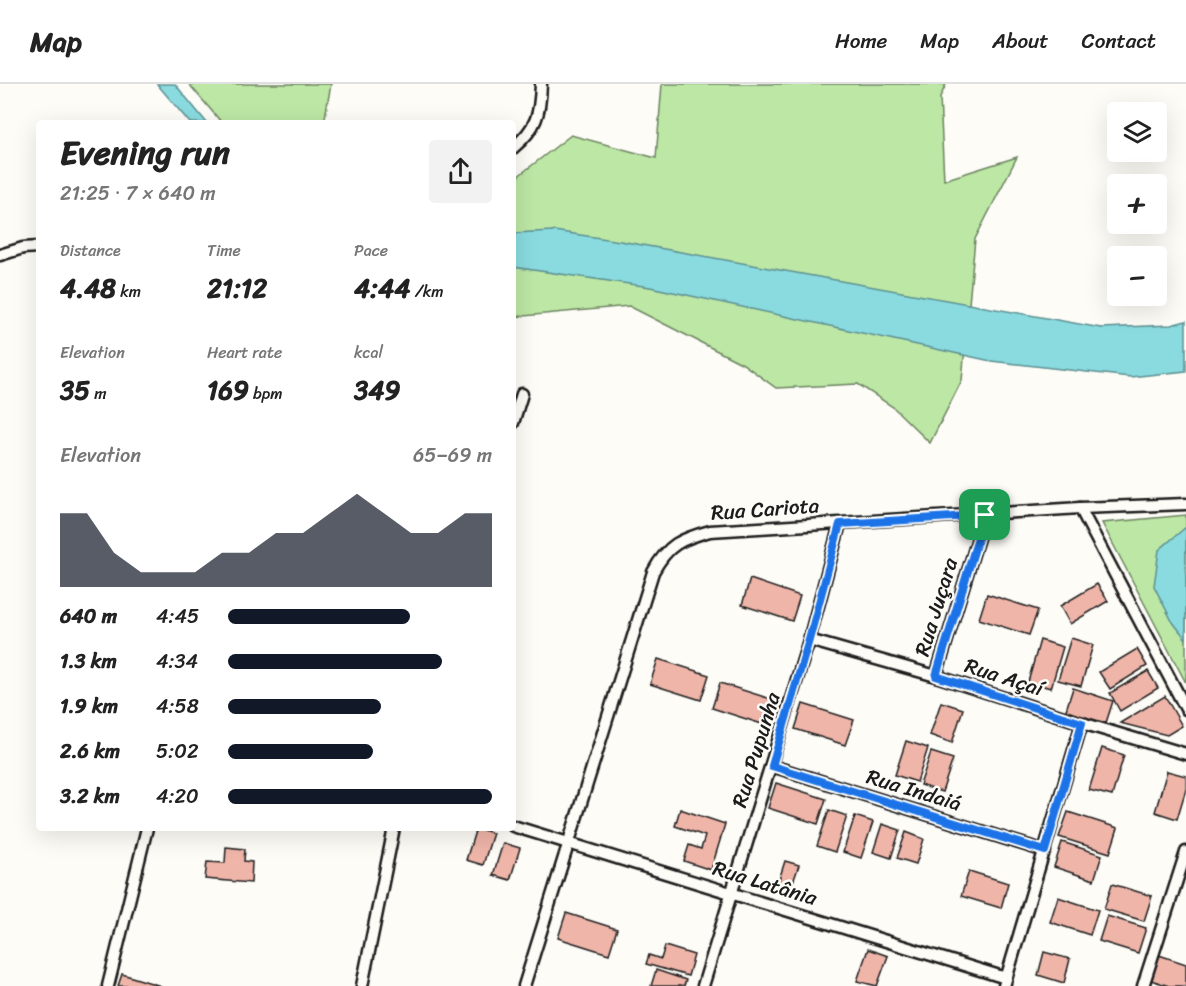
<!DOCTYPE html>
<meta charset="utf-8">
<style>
:root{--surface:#fff;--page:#f2f2f2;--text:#222;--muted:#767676;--line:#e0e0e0;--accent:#111827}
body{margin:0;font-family:Sriracha,sans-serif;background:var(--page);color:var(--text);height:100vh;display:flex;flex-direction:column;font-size:22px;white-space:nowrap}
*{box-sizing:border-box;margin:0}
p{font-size:20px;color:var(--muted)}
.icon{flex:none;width:33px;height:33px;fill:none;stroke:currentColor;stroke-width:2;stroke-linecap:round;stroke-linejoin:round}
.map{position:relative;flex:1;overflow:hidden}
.panel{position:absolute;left:36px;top:36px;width:480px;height:711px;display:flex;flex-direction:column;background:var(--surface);border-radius:6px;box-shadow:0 6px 24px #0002}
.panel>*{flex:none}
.controls{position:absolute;left:1107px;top:18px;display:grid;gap:12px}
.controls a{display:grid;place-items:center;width:60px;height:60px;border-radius:6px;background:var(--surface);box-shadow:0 6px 24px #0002;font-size:30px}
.pin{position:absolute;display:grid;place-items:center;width:51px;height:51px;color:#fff;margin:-26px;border-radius:12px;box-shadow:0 3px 9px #0006}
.round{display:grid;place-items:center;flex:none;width:63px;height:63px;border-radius:6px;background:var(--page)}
.overview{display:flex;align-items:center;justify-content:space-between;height:102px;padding:0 24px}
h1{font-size:33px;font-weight:700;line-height:45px}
.metrics{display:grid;grid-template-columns:repeat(3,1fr);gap:9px;height:102px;padding:6px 24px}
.metrics div{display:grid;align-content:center}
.metrics b{font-size:26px;font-weight:700}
.metrics small{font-size:16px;font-weight:400}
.metrics p{font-size:16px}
.chart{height:168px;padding:12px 24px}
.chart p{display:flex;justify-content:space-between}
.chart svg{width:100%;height:108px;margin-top:6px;fill:var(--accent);opacity:.7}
ul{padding:0 24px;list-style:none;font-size:20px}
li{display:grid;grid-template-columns:96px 72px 1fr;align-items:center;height:45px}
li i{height:15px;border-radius:8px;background:var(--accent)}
header{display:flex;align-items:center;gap:36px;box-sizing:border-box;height:84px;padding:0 30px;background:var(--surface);border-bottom:2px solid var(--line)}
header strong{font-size:28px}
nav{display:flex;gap:33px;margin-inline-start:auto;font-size:21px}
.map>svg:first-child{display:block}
</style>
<header>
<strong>Map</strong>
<nav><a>Home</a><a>Map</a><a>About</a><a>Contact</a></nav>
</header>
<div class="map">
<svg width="1186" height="902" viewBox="0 0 1186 902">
<rect width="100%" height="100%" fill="#fdfcf7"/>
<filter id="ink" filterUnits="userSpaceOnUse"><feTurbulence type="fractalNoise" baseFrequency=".0167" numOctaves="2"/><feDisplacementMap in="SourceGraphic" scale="12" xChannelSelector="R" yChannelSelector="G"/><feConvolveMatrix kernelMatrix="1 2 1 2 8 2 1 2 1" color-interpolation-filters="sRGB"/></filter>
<g filter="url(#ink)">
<g fill="#bce7a4" stroke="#6c8260" stroke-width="1.5">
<polygon points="189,0 331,0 324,39 222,39"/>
<polygon points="662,0 946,0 940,14 944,96 1017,73 975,155 962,296 930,359 893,323 858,300 776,304 743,280 629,222 513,233 513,96 571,51 656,74"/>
<polygon points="1186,431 1186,599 1102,439"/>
</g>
<g fill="#89dbdf" stroke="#5d8f91" stroke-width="1.5">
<polygon points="157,0 175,0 207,39 190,39"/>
<polygon points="554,147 620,157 1101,244 1171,241 1186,237 1186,287 1130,293 991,277 650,203 513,183 513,149"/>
<polygon points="1186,443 1186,555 1172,537 1154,502 1159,466"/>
</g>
<g fill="#efb5a9" stroke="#1c1c1c" stroke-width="1.5">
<polygon points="750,495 800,512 792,537 742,521"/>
<polygon points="1097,500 1108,517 1070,540 1060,522"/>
<polygon points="987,510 1038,526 1029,551 979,535"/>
<polygon points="1071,554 1093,561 1081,602 1058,596"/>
<polygon points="1040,556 1063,563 1051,604 1028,598"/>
<polygon points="1137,565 1147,582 1110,605 1099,588"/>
<polygon points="658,575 709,591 701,616 650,600"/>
<polygon points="1148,587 1158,604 1120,627 1110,609"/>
<polygon points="720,599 771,615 762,640 712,624"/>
<polygon points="1073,604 1113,617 1105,642 1065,629"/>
<polygon points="1165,612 1182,642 1167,651 1120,639"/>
<polygon points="941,618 963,625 952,659 930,651"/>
<polygon points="803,620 854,636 845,661 795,645"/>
<polygon points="906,657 928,664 917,698 895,691"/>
<polygon points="1102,664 1124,671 1112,712 1089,706"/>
<polygon points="931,668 953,675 942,708 920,701"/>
<polygon points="1167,687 1186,692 1186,705 1177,735 1155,728"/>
<polygon points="776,699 826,715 818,740 768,724"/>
<polygon points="680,725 725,740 711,786 684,777 689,761 701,765 705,752 675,742"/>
<polygon points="829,726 847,732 835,768 817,762"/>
<polygon points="1068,728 1118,744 1110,769 1059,753"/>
<polygon points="855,732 873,738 861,774 843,768"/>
<polygon points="882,740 900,746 891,774 873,768"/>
<polygon points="476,744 493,749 483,781 466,776"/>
<polygon points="906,748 924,755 916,780 897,774"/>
<polygon points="1062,758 1102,771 1094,796 1054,783"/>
<polygon points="503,759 520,764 510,796 493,791"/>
<polygon points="226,763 245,765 244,777 252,778 251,799 205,795 207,778 225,779"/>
<polygon points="785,777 799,781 789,810 776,805"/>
<polygon points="969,787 1008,799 1001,824 961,812"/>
<polygon points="1112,800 1152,812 1144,837 1104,825"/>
<polygon points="1058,813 1098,826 1090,851 1050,838"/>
<polygon points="566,829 617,845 609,870 558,854"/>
<polygon points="1107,832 1146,844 1138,869 1099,857"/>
<polygon points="665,862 694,871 688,892 646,880 649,871 661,875"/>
<polygon points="868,865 888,872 877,902 857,897"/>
<polygon points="1044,868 1070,875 1064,899 1038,891"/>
<polygon points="1156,870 1186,880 1186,902 1169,902 1148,895"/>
<polygon points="656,886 686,896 684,902 651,902"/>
<polygon points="122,890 161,902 118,902"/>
</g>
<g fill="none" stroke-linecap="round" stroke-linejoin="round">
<g stroke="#1c1c1c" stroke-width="15">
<g id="minor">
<path d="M513 64C537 44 540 30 541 0"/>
<polyline points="0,171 23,164 39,163"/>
<polyline points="513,339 522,310"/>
<polyline points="1080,424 1186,625"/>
<polyline points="809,556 936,592 1082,639 1186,670"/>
<polyline points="936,592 985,431"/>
<polyline points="772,682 1045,767"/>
<polyline points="513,742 1006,894"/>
<polyline points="108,902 147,744"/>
<polyline points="362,902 394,744"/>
<path d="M524 902 653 488C668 460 681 455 710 447L1080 424 1186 420"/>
<polyline points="703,902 809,556 840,440"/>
<polyline points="1004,902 1082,639"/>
<polyline points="1143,902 1186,768"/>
</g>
</g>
<use href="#minor" stroke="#fdfcf7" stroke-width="10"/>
</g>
</g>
<g fill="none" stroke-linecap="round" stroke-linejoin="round" filter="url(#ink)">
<g stroke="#fff" stroke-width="12">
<polygon id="route" points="985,431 936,592 1082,639 1045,767 772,682 809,556 840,440"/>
</g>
<use href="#route" stroke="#1a73e8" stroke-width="8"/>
</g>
<g text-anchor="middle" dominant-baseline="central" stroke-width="5" stroke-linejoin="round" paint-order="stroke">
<g font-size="21" fill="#1c1c1c" stroke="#fdfcf7">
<text transform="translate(765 425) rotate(-4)">Rua Cariota</text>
<text transform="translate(936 523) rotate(-73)">Rua Juçara</text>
<text transform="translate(1004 593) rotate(18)">Rua Açaí</text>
<text transform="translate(756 666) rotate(-73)">Rua Pupunha</text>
<text transform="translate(914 706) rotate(17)">Rua Indaiá</text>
<text transform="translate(765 799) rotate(17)">Rua Latânia</text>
</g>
</g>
</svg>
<div class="controls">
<a><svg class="icon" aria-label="layers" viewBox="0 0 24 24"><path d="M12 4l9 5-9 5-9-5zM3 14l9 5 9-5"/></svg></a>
<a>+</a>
<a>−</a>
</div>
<div class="pin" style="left:985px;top:431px;background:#1e9e55"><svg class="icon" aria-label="arrive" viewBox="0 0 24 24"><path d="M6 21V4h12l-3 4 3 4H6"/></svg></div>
<section class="panel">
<div class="overview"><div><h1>Evening run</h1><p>21:25 · 7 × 640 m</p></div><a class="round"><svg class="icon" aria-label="share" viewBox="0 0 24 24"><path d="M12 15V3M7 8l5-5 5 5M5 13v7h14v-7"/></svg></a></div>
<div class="metrics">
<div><p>Distance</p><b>4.48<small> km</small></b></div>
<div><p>Time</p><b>21:12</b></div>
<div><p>Pace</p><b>4:44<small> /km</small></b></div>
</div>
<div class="metrics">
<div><p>Elevation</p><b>35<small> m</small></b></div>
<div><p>Heart rate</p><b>169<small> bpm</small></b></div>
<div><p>kcal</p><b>349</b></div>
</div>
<div class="chart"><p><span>Elevation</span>65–69 m</p>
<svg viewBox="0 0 160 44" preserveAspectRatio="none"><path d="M0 44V14L10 14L20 30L30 38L40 38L50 38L60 30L70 30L80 22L90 22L100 14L110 6L120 14L130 22L140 22L150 14L160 14V44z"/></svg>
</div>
<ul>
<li><b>640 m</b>4:45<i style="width:69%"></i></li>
<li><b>1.3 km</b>4:34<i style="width:81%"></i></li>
<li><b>1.9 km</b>4:58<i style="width:58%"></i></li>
<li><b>2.6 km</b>5:02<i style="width:55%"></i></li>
<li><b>3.2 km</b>4:20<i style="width:100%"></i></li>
</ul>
</section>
</div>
